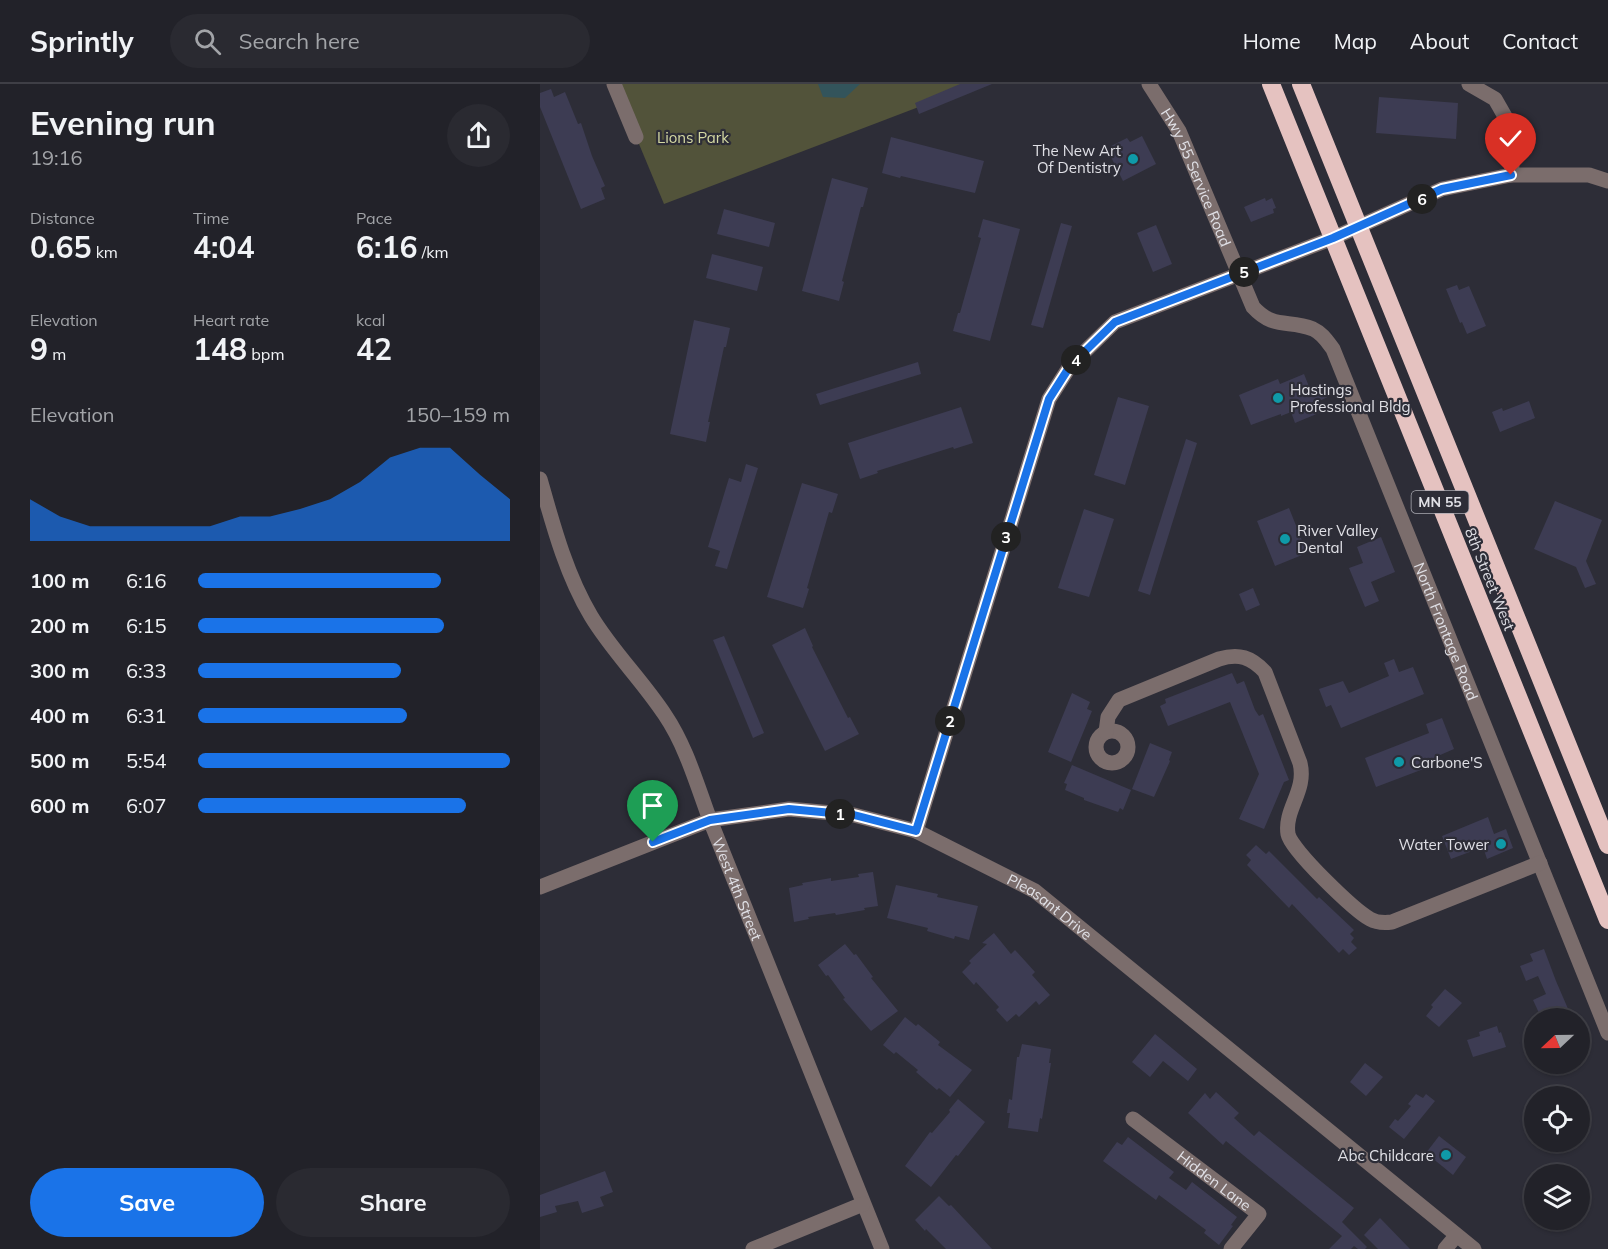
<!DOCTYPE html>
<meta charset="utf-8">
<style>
:root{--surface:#222229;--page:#2a2a31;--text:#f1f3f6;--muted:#a2a4a8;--line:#3f3f46;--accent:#1a73e8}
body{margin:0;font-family:Mulish,sans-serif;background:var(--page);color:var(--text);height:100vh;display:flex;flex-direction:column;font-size:22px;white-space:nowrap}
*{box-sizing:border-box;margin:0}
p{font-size:20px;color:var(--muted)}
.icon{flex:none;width:33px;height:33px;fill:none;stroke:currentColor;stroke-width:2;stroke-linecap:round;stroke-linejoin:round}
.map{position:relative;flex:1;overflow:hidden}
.side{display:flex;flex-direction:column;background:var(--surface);width:540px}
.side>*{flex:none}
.needle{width:39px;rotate:248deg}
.fabs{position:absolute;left:984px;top:924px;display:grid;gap:12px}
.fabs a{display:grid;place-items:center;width:66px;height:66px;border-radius:50%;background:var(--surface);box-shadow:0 2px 4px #0004,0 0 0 2px var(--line);font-size:30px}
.pin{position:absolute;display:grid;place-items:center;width:51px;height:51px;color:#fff;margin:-62px -26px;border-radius:50% 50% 50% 0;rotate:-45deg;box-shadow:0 0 6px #0007}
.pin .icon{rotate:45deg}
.km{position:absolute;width:30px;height:30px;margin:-15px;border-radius:50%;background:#222;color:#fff;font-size:16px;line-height:30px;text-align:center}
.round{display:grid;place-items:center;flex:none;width:63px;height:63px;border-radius:32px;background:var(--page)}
.summary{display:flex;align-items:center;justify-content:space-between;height:102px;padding:0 30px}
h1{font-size:33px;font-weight:700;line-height:45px}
.figures{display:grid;grid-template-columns:repeat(3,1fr);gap:9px;height:102px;padding:6px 30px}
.figures div{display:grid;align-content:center}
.figures b{font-size:30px;font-weight:700}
.figures small{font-size:16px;font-weight:400}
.figures p{font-size:16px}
.chart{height:168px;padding:12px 30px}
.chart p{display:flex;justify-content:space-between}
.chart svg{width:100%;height:108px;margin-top:6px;fill:var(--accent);opacity:.7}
.cta{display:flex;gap:12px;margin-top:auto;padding:12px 30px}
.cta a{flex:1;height:69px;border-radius:36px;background:var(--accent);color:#fff;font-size:24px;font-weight:700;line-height:69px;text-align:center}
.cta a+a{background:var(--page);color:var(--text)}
ul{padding:0 30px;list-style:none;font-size:20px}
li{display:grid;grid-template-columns:96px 72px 1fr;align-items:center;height:45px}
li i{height:15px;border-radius:8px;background:var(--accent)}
header{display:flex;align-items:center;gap:36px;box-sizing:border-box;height:84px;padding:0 30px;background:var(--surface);border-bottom:2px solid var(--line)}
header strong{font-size:28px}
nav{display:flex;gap:33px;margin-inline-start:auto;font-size:21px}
.search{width:420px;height:54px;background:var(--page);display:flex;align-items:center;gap:15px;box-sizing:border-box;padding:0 21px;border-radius:33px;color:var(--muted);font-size:22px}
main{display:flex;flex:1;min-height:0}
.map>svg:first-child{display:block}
</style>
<header>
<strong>Sprintly</strong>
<div class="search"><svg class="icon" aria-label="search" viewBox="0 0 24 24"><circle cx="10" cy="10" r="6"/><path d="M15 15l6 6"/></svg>Search here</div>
<nav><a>Home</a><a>Map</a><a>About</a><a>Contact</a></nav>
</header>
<main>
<section class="side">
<div class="summary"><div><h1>Evening run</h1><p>19:16</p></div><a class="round"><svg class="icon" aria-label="share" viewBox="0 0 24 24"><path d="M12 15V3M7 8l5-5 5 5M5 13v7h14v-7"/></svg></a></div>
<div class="figures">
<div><p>Distance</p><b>0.65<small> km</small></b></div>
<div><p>Time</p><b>4:04</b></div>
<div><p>Pace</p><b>6:16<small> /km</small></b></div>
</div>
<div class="figures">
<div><p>Elevation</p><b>9<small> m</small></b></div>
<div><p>Heart rate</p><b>148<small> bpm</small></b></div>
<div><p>kcal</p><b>42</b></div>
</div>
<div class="chart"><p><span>Elevation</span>150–159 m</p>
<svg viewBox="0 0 160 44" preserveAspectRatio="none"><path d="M0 44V27L10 34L20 38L30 38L40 38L50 38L60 38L70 34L80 34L90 31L100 27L110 20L120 10L130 6L140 6L150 17L160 27V44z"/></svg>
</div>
<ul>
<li><b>100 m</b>6:16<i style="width:78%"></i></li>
<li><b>200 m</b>6:15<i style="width:79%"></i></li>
<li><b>300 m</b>6:33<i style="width:65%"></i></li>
<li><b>400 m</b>6:31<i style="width:67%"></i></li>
<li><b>500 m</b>5:54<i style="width:100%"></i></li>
<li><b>600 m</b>6:07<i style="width:86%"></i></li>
</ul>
<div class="cta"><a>Save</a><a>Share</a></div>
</section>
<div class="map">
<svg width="1068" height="1165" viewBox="0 0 1068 1165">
<rect width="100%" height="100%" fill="#2d2d37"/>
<polygon fill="#52533a" points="74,0 439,0 124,120"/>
<polygon fill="#33545b" points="278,0 320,0 305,14 283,13"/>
<g fill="#3d3c53">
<polygon points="420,0 452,0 379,30 375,19"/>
<polygon points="11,5 14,13 25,8 38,40 41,39 52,72 65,102 61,104 65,115 41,125 0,23 0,9"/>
<polygon points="839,13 918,19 916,55 836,49"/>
<polygon points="602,52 616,80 583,97 569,69 572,68 569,63 587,54 590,58"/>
<polygon points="351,53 444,77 435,109 361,92 360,94 342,89"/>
<polygon points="292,94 328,104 323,123 321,123 302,197 304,198 299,217 262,207"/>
<polygon points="725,114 726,117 732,114 736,124 733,125 734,129 711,138 704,123"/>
<polygon points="184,125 235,139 229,163 177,150"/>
<polygon points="443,135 480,145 450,257 413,247 418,229 420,229 441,154 438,153"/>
<polygon points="521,139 532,142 503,244 491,241"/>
<polygon points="616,141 632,180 613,188 597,149"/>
<polygon points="172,170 223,183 217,207 166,194"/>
<polygon points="917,201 919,206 929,202 946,242 927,250 922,238 920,239 906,205"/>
<polygon points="154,236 190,244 186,263 184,263 168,338 170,338 166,358 130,350"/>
<polygon points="378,278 381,290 280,321 276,310"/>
<polygon points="764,290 772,310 791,302 794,310 775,319 779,329 755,339 751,328 741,332 741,330 711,341 699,311 738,295 740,300"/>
<polygon points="578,313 609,322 585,401 554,391"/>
<polygon points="989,317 995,334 960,348 952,328 962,324 963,327"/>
<polygon points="421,323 433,359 414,365 413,363 337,387 338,389 320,395 308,359"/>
<polygon points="646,355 657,359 610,511 598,507"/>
<polygon points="206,380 218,384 187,485 175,482 180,467 168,463 189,394 201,398"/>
<polygon points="262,399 298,410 292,429 289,428 267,504 269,505 263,524 227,513"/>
<polygon points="1015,417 1062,436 1046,477 1056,500 1045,504 1036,483 994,465"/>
<polygon points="749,424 767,469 735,482 717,437"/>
<polygon points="544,425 574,435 549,513 518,504"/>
<polygon points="841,453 855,488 831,498 839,517 825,523 809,484 823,479 817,463"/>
<polygon points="713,504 720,521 706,527 699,510"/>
<polygon points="265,544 273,562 272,563 308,634 310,633 319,650 285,667 232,561"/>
<polygon points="184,552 224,649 213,654 173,556"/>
<polygon points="854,575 859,588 873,583 884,610 801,644 791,621 786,623 779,605 803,597 809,609 849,592 844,579"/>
<polygon points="692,589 697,600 704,597 715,626 719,632 723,630 749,696 744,698 724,745 699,735 719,690 690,618 628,642 620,622 626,619 625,615"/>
<polygon points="532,609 550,618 547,625 552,627 531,678 508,668"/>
<polygon points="902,634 914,665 891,675 894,681 836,703 825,674 889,649 886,640"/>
<polygon points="610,659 632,668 629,676 630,677 614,713 592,705"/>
<polygon points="532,681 591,706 583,726 580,724 578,728 544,716 544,714 525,706 527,700 524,699"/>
<polygon points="948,733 954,750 966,745 973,764 947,775 943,763 911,775 902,752"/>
<polygon points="716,761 726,770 729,767 777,815 779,813 814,846 810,850 814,854 811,858 817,864 809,871 803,865 799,869 752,820 749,824 707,781 711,776 706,771"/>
<polygon points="333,788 338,822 324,824 325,826 296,831 295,829 268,833 269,835 254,838 249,804 263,801 262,799 291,794 291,797 319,793 318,790"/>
<polygon points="356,801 398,810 397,813 438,822 429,856 415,852 414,855 387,847 388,844 347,834"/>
<polygon points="454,849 471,870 475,866 486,878 495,888 492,891 510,911 499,921 496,917 479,933 476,930 467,938 456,926 459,923 436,898 434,901 422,888 431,879 429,877 447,860 442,859"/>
<polygon points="305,860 314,871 316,870 333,893 331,894 358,927 331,947 303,915 305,914 288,891 286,892 278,881"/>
<polygon points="1004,865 1016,897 1032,934 1015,934 1011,924 999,929 993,916 1006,910 998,892 986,897 980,882 993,877 990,870"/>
<polygon points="905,905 922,919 899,943 886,932 893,923 891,921"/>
<polygon points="365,933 376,942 378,940 400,958 398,961 432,986 410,1013 399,1004 397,1006 376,988 378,986 356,968 354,970 343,961"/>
<polygon points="957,942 959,949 961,948 966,963 933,973 927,956 940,952 939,948"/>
<polygon points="615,950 657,985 648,997 623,977 610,993 592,978"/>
<polygon points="482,960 511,965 509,979 511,979 502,1035 500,1034 498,1048 468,1044 470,1029 467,1029 469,1015 472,1016 477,973 479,973"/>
<polygon points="825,979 843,993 826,1012 810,998"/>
<polygon points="676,1008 699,1029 694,1034 714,1052 719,1047 814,1124 802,1138 827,1163 825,1165 818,1165 814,1162 811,1165 789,1165 802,1152 686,1057 683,1061 648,1029 665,1009 670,1015"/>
<polygon points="876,1010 883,1014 886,1010 895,1017 864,1055 849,1043 855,1035 858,1037 871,1022 868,1020"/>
<polygon points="418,1015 445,1038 418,1072 416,1071 391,1103 365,1082 390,1048 392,1049 410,1028 409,1026"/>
<polygon points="899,1052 926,1073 913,1091 886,1069"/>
<polygon points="588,1053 634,1088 629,1094 646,1106 652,1098 697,1133 691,1141 693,1142 679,1161 664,1149 666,1146 619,1111 616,1116 563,1077 577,1058 582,1061"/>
<polygon points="65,1087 73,1108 60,1113 64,1122 42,1129 38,1117 15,1122 17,1128 0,1133 0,1111"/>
<polygon points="399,1112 409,1122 411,1121 452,1165 406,1165 386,1145 385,1147 375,1136"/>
<polygon points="840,1134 870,1165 838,1165 824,1151"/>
</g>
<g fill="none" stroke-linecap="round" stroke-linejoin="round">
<g stroke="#7b6d6c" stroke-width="15">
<polyline points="74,0 96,53"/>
<path id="s1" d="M609 0 639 47 713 223C734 246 748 235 773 245 782 249 787 257 793 265L1068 949"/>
<polyline points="929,0 955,15 975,50 971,91"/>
<path id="s2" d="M0 395C13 441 26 490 51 532 72 567 102 596 125 631 146 662 157 701 170 736L342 1165"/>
<circle cx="572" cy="663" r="16"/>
<path d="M566 648 568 633 579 616 679 575C699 569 711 573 725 588L760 679C767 707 744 725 748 750 751 766 814 826 830 835 837 839 844 839 852 838L1000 779"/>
<polyline points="376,747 509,315 530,282 575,238 793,154 902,105 971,91 1049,91 1068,97"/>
<path id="s3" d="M0 803 170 736 249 725 314 731 376 747 495 807 934 1165"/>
<path id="s4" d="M593 1035 719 1130 691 1165"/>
<polyline points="213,1165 323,1120"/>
<polyline points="905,1165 916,1152"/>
</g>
<g stroke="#e5c2c0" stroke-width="18">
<polyline points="731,0 1068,836"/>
<polyline points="761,0 1068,761"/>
</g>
</g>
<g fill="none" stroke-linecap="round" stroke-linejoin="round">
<g stroke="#fff" stroke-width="12">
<polyline id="route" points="113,758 170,736 249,725 314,731 376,747 509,315 530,282 575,238 793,154 902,105 971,91"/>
</g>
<use href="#route" stroke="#1a73e8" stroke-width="8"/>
</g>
<g fill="#0f9aa8" stroke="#2d2d37" stroke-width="2">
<circle cx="593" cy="75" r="6"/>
<circle cx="738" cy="314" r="6"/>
<circle cx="745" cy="455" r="6"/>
<circle cx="859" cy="678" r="6"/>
<circle cx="961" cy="760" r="6"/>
<circle cx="906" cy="1071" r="6"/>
</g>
<g text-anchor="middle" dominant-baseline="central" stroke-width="4.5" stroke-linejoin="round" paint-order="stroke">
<rect fill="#2d2d37" stroke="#aaaab2" stroke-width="1.5" x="871.5" y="407" width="57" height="22" rx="4.5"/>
<g font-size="14" font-weight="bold" fill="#e0e0e6">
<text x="900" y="418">MN 55</text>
</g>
<g font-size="15" fill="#d5d9a3" stroke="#2d2d37">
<text x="153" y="53">Lions Park</text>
</g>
<g font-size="15" fill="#e0e0e6" stroke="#2d2d37" text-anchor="end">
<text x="581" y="66">The New Art<tspan x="581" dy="17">Of Dentistry</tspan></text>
<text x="750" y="305" text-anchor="start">Hastings<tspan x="750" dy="17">Professional Bldg</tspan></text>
<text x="757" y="446" text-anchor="start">River Valley<tspan x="757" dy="17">Dental</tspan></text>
<text x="871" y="678" text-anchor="start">Carbone'S</text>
<text x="949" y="760">Water Tower</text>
<text x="894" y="1071">Abc Childcare</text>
</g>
<g font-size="15" fill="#e0e0e6" stroke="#2d2d37">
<text stroke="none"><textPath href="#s1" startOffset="105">Hwy 55 Service Road</textPath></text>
<text transform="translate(950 495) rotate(68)">8th Street West</text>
<text stroke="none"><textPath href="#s1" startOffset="645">North Frontage Road</textPath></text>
<text stroke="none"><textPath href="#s2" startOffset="459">West 4th Street</textPath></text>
<text stroke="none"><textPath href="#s3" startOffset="546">Pleasant Drive</textPath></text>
<text stroke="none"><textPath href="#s4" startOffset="102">Hidden Lane</textPath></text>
</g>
</g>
</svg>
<div class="fabs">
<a><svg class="needle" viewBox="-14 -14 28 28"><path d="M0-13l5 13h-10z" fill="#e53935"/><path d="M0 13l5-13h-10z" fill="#a2a4a8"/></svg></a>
<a><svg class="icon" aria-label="locate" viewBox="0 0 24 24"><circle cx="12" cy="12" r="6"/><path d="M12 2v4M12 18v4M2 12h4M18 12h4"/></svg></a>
<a><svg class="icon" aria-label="layers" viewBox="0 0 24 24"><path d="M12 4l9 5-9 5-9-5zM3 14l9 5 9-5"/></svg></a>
</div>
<div class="pin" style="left:113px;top:758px;background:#1e9e55"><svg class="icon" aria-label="arrive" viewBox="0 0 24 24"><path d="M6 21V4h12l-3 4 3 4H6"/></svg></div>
<div class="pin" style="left:971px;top:91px;background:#d93025"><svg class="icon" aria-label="check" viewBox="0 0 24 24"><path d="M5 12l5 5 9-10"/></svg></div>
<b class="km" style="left:300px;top:730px">1</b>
<b class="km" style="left:410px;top:637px">2</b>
<b class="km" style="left:466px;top:453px">3</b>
<b class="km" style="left:536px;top:276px">4</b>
<b class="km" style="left:704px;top:188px">5</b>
<b class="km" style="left:882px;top:115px">6</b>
</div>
</main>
